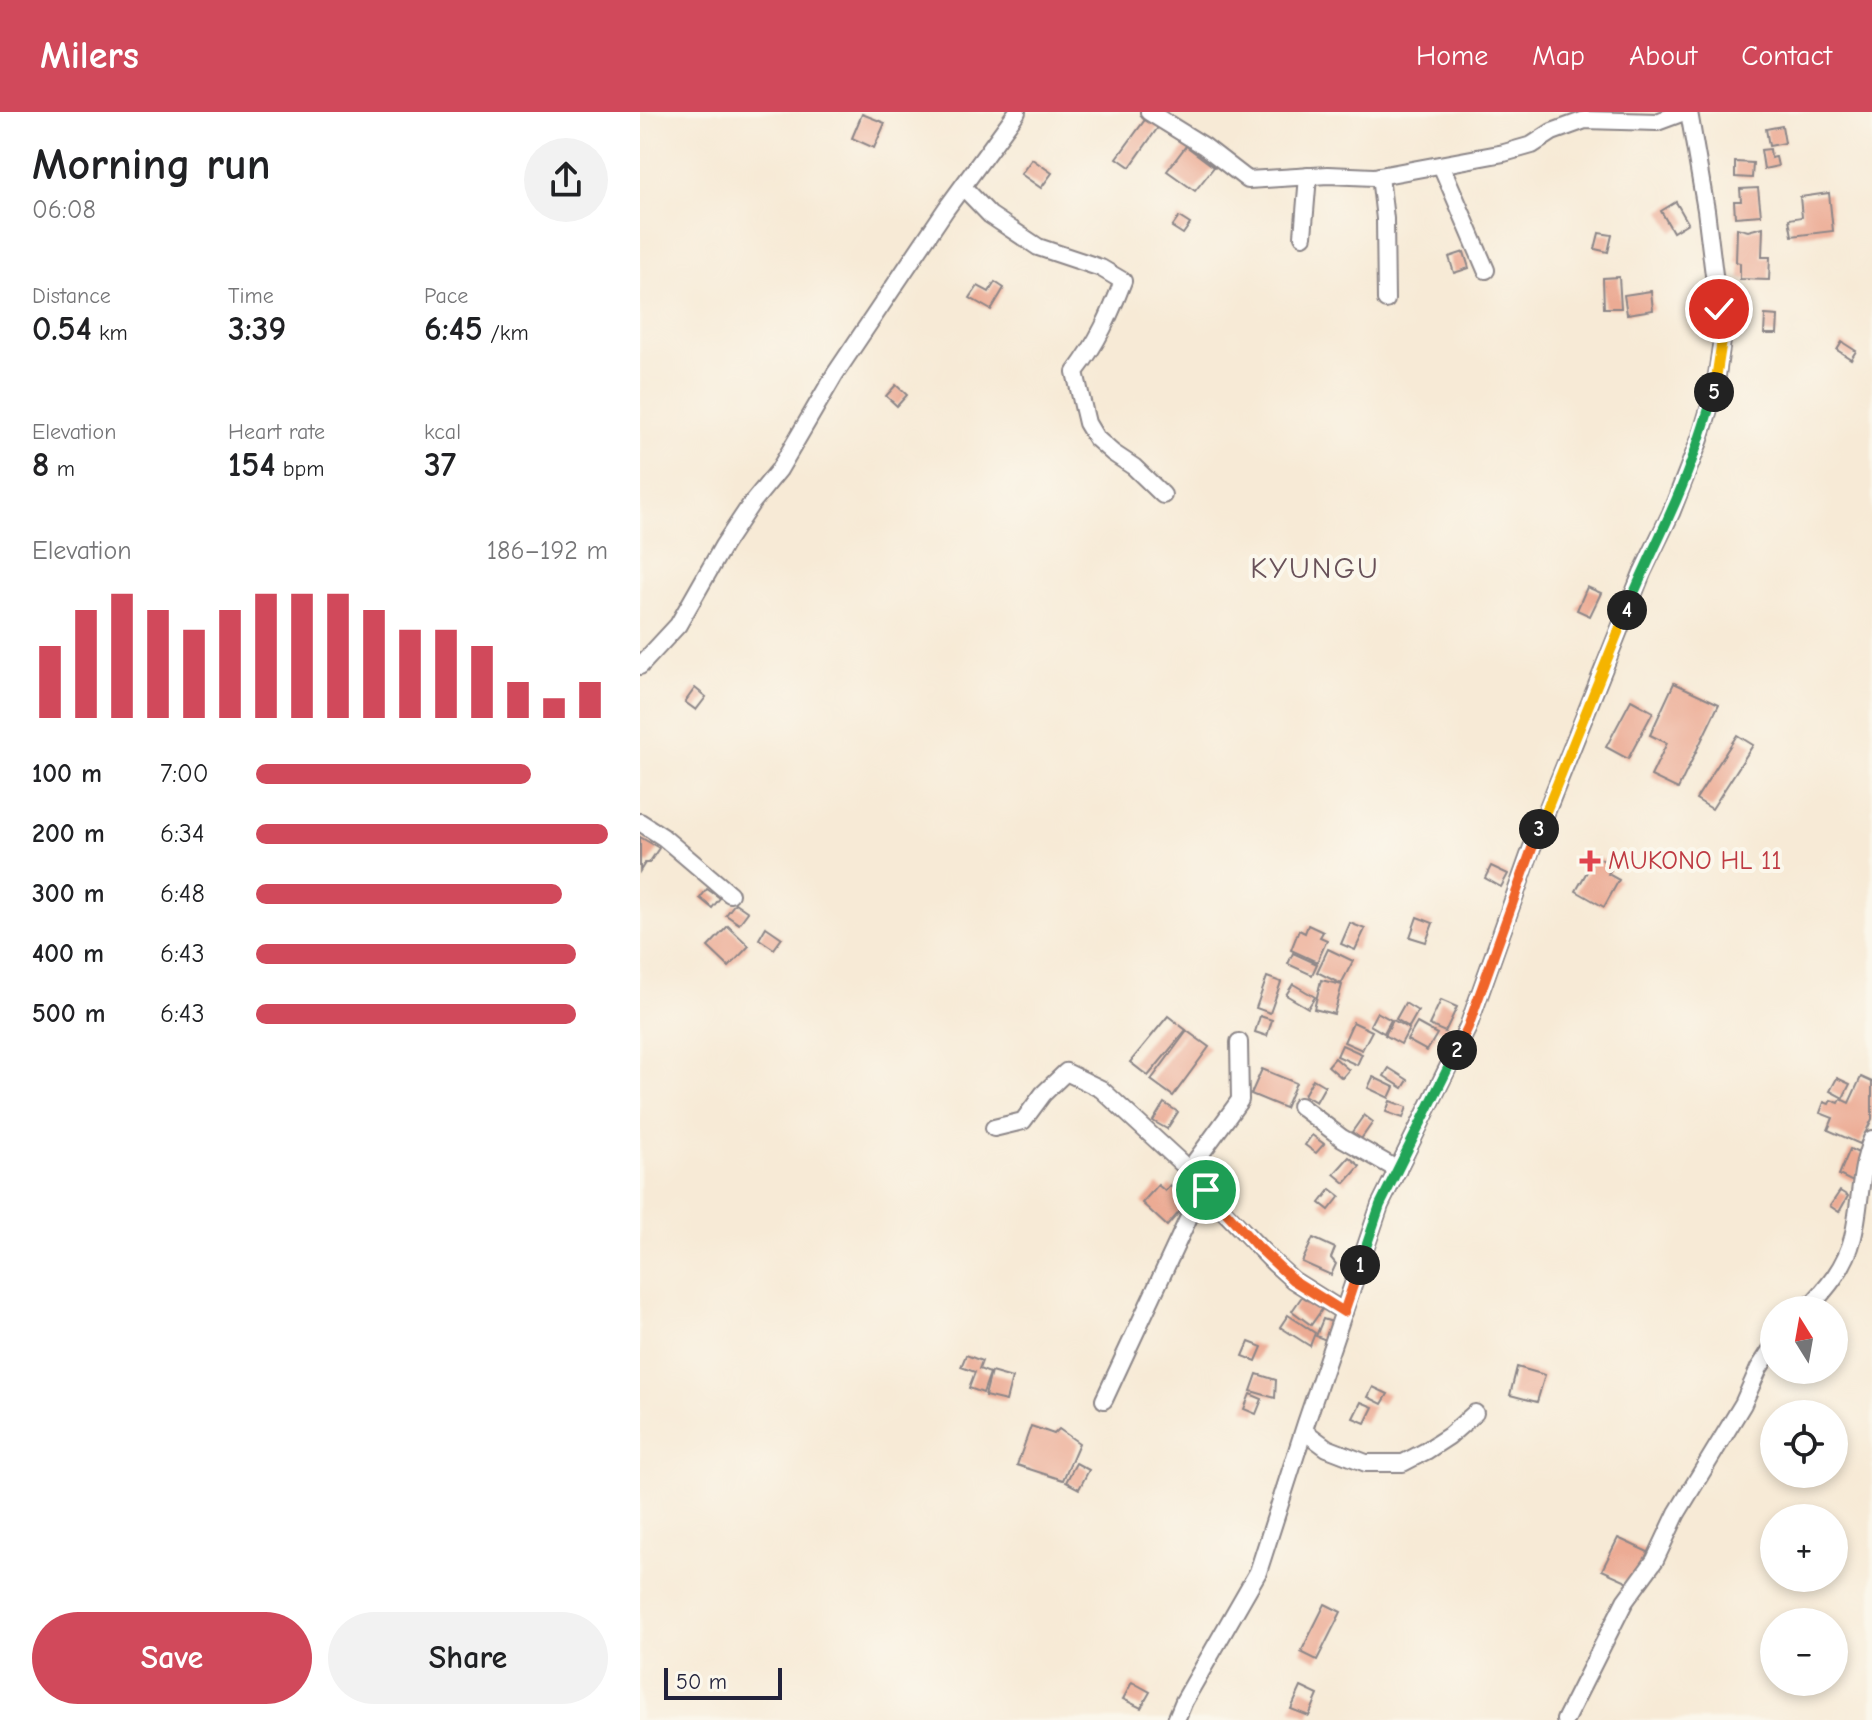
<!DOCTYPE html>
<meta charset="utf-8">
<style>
:root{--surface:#fff;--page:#f2f2f2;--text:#202124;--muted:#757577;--accent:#d1495b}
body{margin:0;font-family:"Comic Neue",sans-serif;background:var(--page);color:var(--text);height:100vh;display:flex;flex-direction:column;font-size:30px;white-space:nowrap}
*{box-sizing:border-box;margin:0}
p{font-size:26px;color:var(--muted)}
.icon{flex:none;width:44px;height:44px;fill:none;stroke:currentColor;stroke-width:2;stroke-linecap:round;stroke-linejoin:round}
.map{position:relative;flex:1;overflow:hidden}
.details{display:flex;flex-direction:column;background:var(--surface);width:640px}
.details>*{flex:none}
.needle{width:52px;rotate:349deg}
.buttons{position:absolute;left:1120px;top:1184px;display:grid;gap:16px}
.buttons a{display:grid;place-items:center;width:88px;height:88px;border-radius:50%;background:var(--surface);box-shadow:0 4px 12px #0003;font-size:40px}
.scale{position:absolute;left:24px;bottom:20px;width:118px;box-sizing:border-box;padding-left:8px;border:4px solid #22223b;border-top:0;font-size:22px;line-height:28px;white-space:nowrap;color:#22223b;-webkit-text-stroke:6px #fbf7ec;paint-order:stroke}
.pin{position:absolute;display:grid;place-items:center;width:68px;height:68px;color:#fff;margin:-34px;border:4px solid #fff;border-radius:50%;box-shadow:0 2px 8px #0007}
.km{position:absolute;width:40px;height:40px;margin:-20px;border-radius:50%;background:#222;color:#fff;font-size:22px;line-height:40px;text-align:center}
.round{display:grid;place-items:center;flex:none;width:84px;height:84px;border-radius:42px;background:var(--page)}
.summary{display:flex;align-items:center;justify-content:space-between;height:136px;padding:0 32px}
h1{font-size:44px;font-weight:700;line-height:60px}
.figures{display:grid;grid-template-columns:repeat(3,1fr);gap:12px;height:136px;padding:8px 32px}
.figures div{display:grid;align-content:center}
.figures b{font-size:34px;font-weight:700}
.figures small{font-size:22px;font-weight:400}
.figures p{font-size:22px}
.chart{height:224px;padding:16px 32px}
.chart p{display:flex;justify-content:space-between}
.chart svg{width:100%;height:144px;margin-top:8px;stroke:var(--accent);stroke-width:6}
.primary-button{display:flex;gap:16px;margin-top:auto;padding:16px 32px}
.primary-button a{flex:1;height:92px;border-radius:48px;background:var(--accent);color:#fff;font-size:32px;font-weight:700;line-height:92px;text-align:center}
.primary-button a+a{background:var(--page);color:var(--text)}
ul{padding:0 32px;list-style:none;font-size:26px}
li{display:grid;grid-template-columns:128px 96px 1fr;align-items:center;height:60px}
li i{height:20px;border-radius:10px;background:var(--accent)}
header{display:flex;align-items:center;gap:48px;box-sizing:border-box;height:112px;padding:0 40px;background:var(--accent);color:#fff}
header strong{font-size:38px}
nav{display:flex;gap:44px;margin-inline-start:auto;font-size:28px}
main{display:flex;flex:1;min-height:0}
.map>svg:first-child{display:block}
</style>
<header>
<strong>Milers</strong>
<nav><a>Home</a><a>Map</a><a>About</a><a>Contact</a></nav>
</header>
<main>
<section class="details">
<div class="summary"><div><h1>Morning run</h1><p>06:08</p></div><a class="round"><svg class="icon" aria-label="share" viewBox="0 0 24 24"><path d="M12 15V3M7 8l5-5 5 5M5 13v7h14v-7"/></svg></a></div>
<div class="figures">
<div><p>Distance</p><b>0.54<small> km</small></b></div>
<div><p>Time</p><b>3:39</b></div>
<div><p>Pace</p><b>6:45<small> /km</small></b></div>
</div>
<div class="figures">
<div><p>Elevation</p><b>8<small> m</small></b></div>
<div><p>Heart rate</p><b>154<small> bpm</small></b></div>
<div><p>kcal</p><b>37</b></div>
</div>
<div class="chart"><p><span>Elevation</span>186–192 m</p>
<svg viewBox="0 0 160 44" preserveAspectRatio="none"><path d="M5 44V22M15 44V11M25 44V6M35 44V11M45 44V17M55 44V11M65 44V6M75 44V6M85 44V6M95 44V11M105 44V17M115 44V17M125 44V22M135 44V33M145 44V38M155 44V33"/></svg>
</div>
<ul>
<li><b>100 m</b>7:00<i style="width:78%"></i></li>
<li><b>200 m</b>6:34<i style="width:100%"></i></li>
<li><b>300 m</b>6:48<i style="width:87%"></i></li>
<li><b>400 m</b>6:43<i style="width:91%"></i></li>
<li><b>500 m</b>6:43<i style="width:91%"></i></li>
</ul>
<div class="primary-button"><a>Save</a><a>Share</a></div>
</section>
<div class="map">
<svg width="1232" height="1608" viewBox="0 0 1232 1608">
<rect width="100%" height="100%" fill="#fbf7ec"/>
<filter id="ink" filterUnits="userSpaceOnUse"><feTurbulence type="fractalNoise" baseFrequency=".0125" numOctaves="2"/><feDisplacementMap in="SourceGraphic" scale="16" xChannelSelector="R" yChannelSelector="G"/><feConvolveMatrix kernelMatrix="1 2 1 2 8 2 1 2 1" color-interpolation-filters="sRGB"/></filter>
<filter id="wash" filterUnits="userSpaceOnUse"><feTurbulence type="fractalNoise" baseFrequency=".006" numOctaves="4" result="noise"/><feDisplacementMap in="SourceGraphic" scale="32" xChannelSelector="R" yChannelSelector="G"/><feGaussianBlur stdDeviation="1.8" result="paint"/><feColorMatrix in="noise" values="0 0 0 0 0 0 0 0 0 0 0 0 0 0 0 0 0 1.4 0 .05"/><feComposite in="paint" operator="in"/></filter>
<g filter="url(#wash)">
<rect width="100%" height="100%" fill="#f7ead6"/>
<g id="blocks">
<g fill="#ecab94">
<polygon points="222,2 245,11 234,36 212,26"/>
<polygon points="507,5 519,14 490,55 477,46"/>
<polygon points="1142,14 1145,31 1129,34 1126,17"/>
<polygon points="546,34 574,55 555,79 527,59"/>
<polygon points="1130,37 1131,46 1136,45 1138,54 1124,57 1121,38"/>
<polygon points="392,47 412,61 401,76 381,62"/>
<polygon points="1095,50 1113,51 1112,66 1095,65"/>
<polygon points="1118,76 1121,103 1095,105 1094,89 1101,89 1100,77"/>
<polygon points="1189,81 1193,119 1152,124 1149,107 1162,105 1160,85"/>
<polygon points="1036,90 1048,111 1033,120 1021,99"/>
<polygon points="539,105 550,112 543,122 532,115"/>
<polygon points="1123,115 1122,145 1130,145 1129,168 1100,167 1100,151 1096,150 1097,116 1108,119"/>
<polygon points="959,121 972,123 968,140 955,137"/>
<polygon points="824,140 829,156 814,161 809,145"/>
<polygon points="979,165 981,196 964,196 963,166"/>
<polygon points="355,170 364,176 351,198 330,186 338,174 349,180"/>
<polygon points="1011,179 1013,198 987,202 984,183"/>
<polygon points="1125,203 1138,204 1137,222 1124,222"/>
<polygon points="1202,230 1216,239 1211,247 1197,238"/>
<polygon points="256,273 267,283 257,294 246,284"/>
<polygon points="947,475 961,481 950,504 937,498"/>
<polygon points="1034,571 1079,592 1038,677 1011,664 1027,631 1010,623"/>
<polygon points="55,576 66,585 56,598 45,590"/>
<polygon points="991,588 1013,600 988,647 966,635"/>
<polygon points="1097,623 1113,633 1072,697 1056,687"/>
<polygon points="0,725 19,736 9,751 5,751 0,759"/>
<polygon points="956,744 973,754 968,762 979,768 964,795 936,779"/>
<polygon points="851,754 868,762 861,775 845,766"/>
<polygon points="67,777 80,786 72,796 60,786"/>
<polygon points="95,791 108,800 99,812 86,803"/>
<polygon points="777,805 793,811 786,830 770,825"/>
<polygon points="710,811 725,817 715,838 701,832"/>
<polygon points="668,813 683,820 680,825 687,828 677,850 651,838 659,818 665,821"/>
<polygon points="88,814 109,834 89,855 68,835"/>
<polygon points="126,815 142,826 134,837 119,827"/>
<polygon points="688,837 713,849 701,872 677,860"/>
<polygon points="653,841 677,852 672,863 648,852"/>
<polygon points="627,865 641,870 630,901 616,896"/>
<polygon points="681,868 702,873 694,902 674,897"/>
<polygon points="653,872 675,885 668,896 646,883"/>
<polygon points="801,888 817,895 805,920 789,913"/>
<polygon points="765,891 778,899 769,915 756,907"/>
<polygon points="737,900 751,908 744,921 730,913"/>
<polygon points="528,904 546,918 508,964 490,950"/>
<polygon points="620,904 632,908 627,924 615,920"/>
<polygon points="753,908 769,917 761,932 745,923"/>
<polygon points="713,910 732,919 722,938 704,930"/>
<polygon points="777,911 797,922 787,939 767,928"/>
<polygon points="547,919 569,935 533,984 511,968"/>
<polygon points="702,933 722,942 717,953 697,944"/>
<polygon points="695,946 709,958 702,966 688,954"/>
<polygon points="749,956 768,968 763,976 744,964"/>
<polygon points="622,957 656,971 645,996 611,982"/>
<polygon points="733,965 754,975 749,986 728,976"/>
<polygon points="1221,965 1232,970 1232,1007 1220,1032 1188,1018 1193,1006 1180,1001 1184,990 1189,992 1191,988 1199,991 1201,987 1209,991"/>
<polygon points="1197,966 1210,972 1203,986 1190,979"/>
<polygon points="673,967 685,974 676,990 664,983"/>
<polygon points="750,989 767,995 763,1006 746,1000"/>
<polygon points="524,991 538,1000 527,1017 513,1009"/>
<polygon points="724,1003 733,1010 721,1027 712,1020"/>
<polygon points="672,1023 684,1032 676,1041 665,1033"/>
<polygon points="1210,1037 1225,1044 1213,1070 1199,1063"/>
<polygon points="709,1045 720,1054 705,1071 694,1062"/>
<polygon points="518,1073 525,1079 530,1073 548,1090 527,1114 502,1091"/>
<polygon points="691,1077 700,1084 689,1098 680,1091"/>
<polygon points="1200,1079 1208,1084 1199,1100 1190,1094"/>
<polygon points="673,1126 695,1136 691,1146 696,1152 691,1163 662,1150"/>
<polygon points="663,1183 683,1196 671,1213 652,1199"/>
<polygon points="648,1203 675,1221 670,1234 640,1215"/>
<polygon points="683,1207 692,1210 686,1228 676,1224"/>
<polygon points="609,1230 622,1235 616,1249 603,1244"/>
<polygon points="326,1243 342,1249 339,1257 350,1261 343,1281 329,1276 335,1260 321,1255"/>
<polygon points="877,1255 905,1263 897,1290 870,1283"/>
<polygon points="351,1260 372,1266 366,1289 345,1284"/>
<polygon points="617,1262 636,1268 635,1286 611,1279"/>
<polygon points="733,1275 748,1282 742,1292 728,1285"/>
<polygon points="610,1282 622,1287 616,1302 604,1297"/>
<polygon points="721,1290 733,1295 725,1311 713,1306"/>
<polygon points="391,1314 414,1322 419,1317 439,1331 423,1368 377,1353"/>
<polygon points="436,1351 449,1358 439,1377 426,1370"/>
<polygon points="978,1426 1008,1440 993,1472 962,1458"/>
<polygon points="685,1492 701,1500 677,1548 661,1540"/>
<polygon points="492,1570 510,1580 501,1596 483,1587"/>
<polygon points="661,1575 678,1583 669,1604 651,1597"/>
</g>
</g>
</g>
<g filter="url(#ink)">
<use href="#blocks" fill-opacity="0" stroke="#8c8688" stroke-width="2"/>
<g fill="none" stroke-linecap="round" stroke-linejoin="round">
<g stroke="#8c8688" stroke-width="20">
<g id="minor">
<polyline points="509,0 564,34 608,68 688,63 734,65 864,41 892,33 912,20 945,8 1017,10 1044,0"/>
<polyline points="801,53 846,158"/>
<polyline points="740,64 745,107 746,188"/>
<path d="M323 75 350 103 398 135 461 156 483 169C470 203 458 230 435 260L447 311 456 326 473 341 494 355 523 383"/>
<polyline points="663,124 668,64"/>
<polyline points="0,554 38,513 83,434 111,392 139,358 195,262 306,97 377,0"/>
<polyline points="0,710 23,725 90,782"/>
<polyline points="599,930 600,988 549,1058 572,1087 634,1151 653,1168 704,1200"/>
<polyline points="660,994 702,1026 758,1058"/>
<polyline points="354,1016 383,1009 403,982 426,960 461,977 549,1058"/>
<path d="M1166 1198C1187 1177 1206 1154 1213 1125 1221 1092 1219 1059 1232 1027"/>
<polyline points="464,1288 549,1105 566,1078"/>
<polyline points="664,1319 687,1336 726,1351 763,1351 786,1339 809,1324 835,1301"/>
<polyline points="536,1608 544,1589 618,1460 666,1311 740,1093 828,915 891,738 1002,461 1031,401 1060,327 1075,277 1082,228 1066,98 1049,0"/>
<polyline points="925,1608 985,1489 1015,1448 1037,1401 1103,1292 1119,1256 1134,1233"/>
</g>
</g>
<use href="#minor" stroke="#fff" stroke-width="16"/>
</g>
</g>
<g fill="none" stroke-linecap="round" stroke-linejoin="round" filter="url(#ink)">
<g stroke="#fff" stroke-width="16">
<polyline id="split-1" points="566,1078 614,1131 653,1168 704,1200 720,1153"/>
</g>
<g stroke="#fff" stroke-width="16">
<polyline id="split-2" points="720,1153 740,1093 817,938"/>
</g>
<g stroke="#fff" stroke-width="16">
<polyline id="split-3" points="817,938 828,915 899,717"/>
</g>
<g stroke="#fff" stroke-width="16">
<polyline id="split-4" points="899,717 987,498"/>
</g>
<g stroke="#fff" stroke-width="16">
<path id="split-5" d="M987 498C1000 465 1016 434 1030 402 1048 363 1062 321 1074 280"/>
</g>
<g stroke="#fff" stroke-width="16">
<polyline id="split-6" points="1074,280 1082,228 1079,197"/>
</g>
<use href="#split-1" stroke="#f0652b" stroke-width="10"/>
<use href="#split-2" stroke="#22a559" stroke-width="10"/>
<use href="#split-3" stroke="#f0652b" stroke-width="10"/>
<use href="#split-4" stroke="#f5b400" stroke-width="10"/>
<use href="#split-5" stroke="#22a559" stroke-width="10"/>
<use href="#split-6" stroke="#f5b400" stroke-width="10"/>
</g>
<path fill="#e0444e" stroke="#fbf7ec" stroke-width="3" d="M946 737h8v8h8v8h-8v8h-8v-8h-8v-8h8z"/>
<g text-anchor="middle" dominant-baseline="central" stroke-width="8" stroke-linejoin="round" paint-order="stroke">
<g font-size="26" fill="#be3a42" stroke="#fbf7ec" text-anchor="start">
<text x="968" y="749">MUKONO HL 11</text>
</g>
<g font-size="30" letter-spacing="2" fill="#69525a" stroke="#fbf7ec">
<text x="675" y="456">KYUNGU</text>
</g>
</g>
</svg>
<div class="buttons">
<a><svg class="needle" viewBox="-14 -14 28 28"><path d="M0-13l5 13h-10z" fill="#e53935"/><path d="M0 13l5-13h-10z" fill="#757577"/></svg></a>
<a><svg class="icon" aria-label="locate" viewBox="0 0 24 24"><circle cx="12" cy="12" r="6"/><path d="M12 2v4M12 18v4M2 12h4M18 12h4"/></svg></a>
<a>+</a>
<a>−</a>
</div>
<div class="scale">50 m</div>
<div class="pin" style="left:566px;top:1078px;background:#1e9e55"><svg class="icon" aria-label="arrive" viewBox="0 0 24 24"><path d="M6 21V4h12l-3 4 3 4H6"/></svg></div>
<div class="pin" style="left:1079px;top:197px;background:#d93025"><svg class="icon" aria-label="check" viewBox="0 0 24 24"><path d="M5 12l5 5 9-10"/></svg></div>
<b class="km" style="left:720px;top:1153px">1</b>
<b class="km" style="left:817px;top:938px">2</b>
<b class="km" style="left:899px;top:717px">3</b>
<b class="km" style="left:987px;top:498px">4</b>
<b class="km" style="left:1074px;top:280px">5</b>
</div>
</main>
